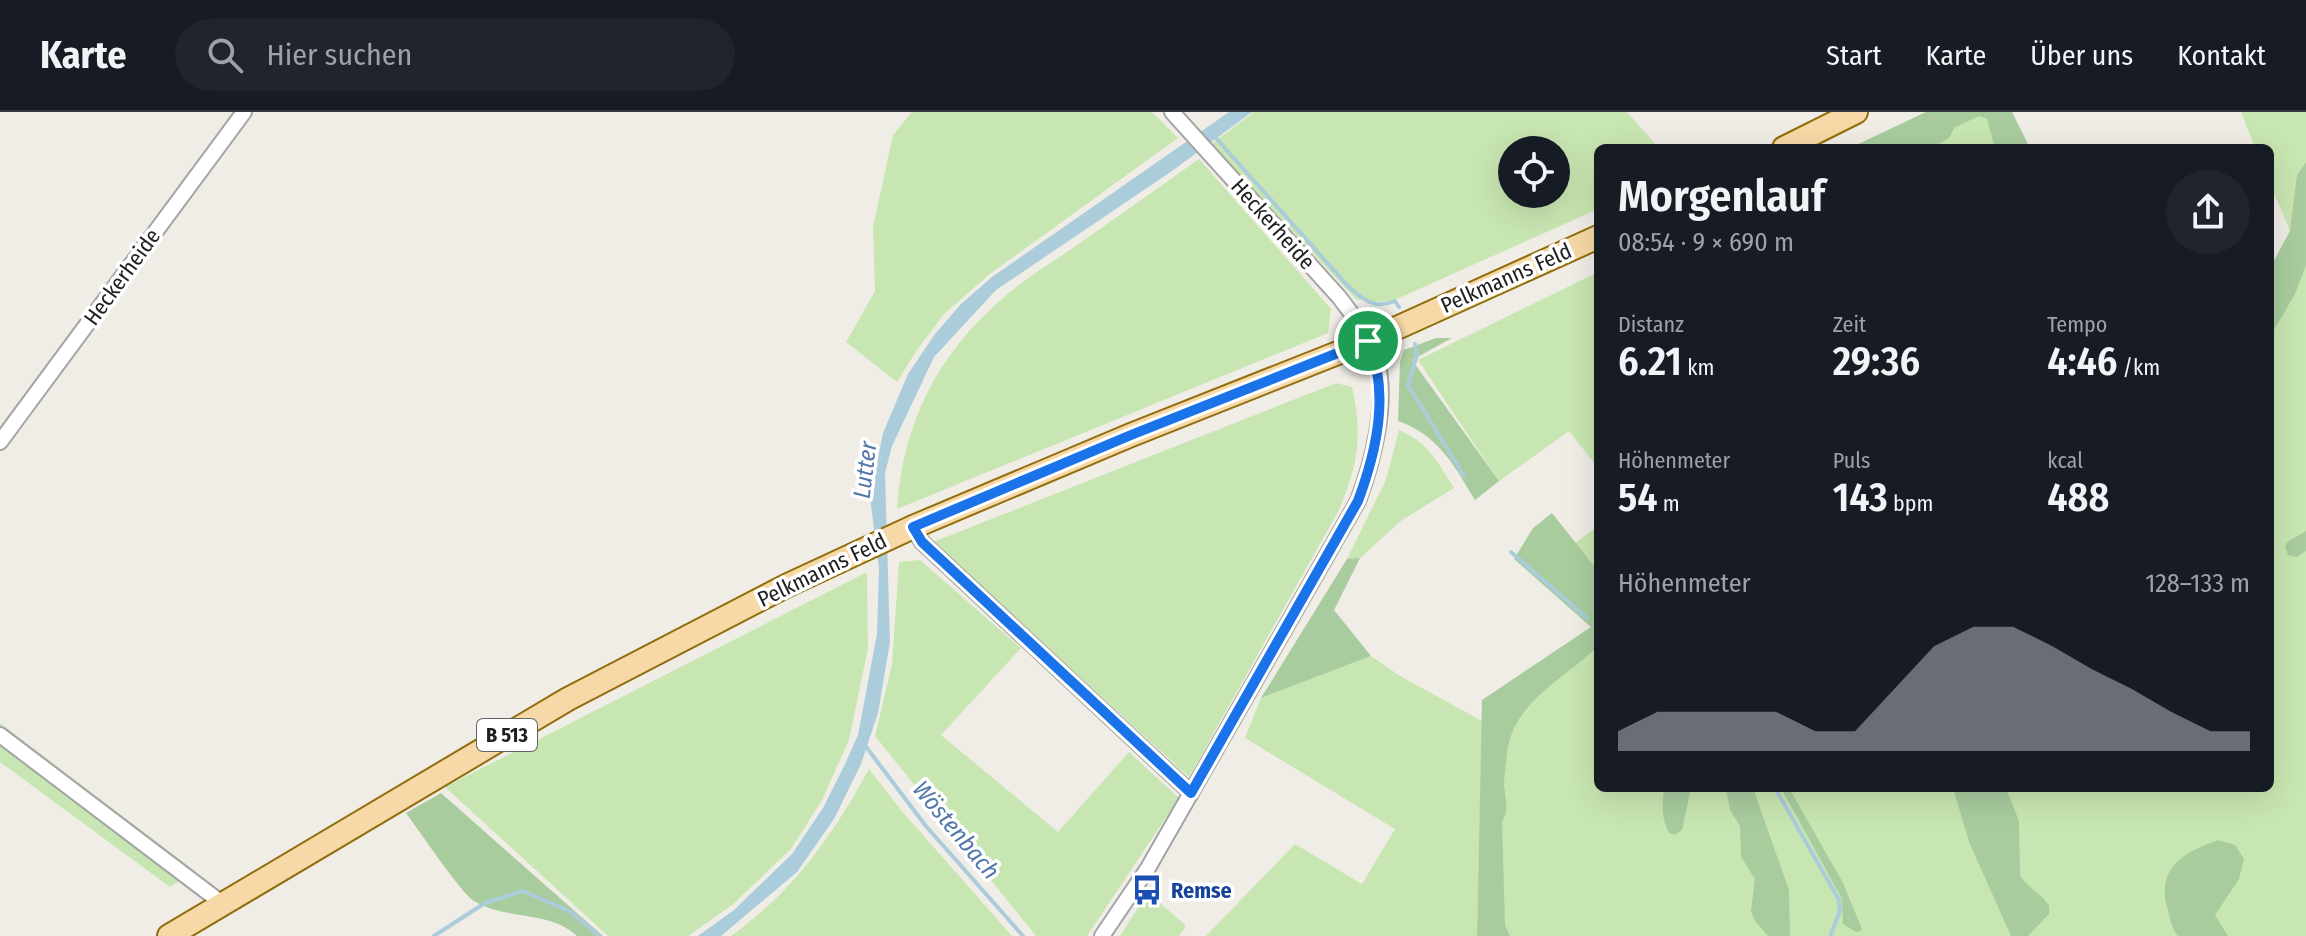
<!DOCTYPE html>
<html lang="de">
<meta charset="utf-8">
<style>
:root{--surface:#171b24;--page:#20242c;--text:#f1f3f6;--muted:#9ea1a6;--line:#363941;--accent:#8c9099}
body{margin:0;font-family:"Fira Sans Condensed",sans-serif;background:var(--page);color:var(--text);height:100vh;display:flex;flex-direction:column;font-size:30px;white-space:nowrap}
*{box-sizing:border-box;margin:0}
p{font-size:26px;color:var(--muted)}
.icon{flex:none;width:44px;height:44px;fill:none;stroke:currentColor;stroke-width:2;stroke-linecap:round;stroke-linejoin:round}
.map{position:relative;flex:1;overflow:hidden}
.drawer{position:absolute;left:1594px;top:32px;width:680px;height:648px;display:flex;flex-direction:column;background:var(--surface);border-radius:12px;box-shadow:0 8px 32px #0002}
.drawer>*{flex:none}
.controls{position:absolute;left:1498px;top:24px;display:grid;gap:16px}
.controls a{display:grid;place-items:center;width:72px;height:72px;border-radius:50%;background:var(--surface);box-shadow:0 8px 32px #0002;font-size:40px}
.pin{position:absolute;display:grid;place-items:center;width:68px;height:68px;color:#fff;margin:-34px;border:4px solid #fff;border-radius:50%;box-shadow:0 2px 8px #0007}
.round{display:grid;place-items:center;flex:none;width:84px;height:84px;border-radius:42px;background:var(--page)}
.head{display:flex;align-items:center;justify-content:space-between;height:136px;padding:0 24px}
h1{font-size:44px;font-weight:600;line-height:60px}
.figures{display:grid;grid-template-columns:repeat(3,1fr);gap:12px;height:136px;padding:8px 24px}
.figures div{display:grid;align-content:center}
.figures b{font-size:40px;font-weight:600}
.figures small{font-size:22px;font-weight:400}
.figures p{font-size:22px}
.chart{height:224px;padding:16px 24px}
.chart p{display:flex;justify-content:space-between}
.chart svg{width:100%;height:144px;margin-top:8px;fill:var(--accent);opacity:.7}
header{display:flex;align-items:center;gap:48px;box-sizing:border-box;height:112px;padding:0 40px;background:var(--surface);border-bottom:2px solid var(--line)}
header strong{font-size:38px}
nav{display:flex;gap:44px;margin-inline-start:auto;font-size:28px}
.search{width:560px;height:72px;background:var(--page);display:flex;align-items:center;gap:20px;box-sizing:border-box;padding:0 28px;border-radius:44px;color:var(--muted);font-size:30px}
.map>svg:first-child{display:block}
</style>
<header>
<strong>Karte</strong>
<div class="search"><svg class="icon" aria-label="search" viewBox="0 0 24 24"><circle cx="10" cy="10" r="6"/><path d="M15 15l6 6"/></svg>Hier suchen</div>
<nav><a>Start</a><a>Karte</a><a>Über uns</a><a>Kontakt</a></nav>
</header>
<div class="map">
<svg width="2306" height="824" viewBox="0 0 2306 824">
<rect width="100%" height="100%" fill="#f0ede7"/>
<g fill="#c8e6b1" fill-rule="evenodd">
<polygon points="912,0 1152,0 1178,26 991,161 944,202 917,238 897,270 846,230 875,179 873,115 893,23"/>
<path d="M1254 0H1627L1659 36H1598V97L1390 190 1357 188 1210 33ZM1512 38H1556V82H1512Z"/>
<polygon points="1926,0 1996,0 2012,36 1850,36"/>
<polygon points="2241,0 2306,0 2306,50 2297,63 2306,104 2306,824 1491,824 1490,591 1598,518 1598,676 2270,676 2270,156 2290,119 2270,72 2270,36 2255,36"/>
<path d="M1199 47 1331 197 1328 221 897 397C903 309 938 242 1004 185 1026 166 1051 151 1074 135 1116 106 1158 76 1199 47Z"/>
<polygon points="1598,160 1598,356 1569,319 1499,369 1418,248"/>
<path d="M1336 271 1352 275C1363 324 1358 352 1339 398L1189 665 933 430Z"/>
<path d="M1399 318C1429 331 1437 349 1454 376L1402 408 1360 446 1347 447 1386 368Z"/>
<polygon points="1598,414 1598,459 1575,431"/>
<polygon points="920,448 1021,536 941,623 1058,720 1129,640 1179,686 1087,824 1036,824 875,624 892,552 899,450"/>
<polygon points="867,460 868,536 849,628 822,688 791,737 732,793 688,824 608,824 445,675"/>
<polygon points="1371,544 1400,564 1482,609 1477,824 1206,824 1295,732 1362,772 1395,717 1245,626 1261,586"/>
<polygon points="0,611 195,759 170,775 0,650"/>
<path d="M869 657 901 698 1012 824H731C793 780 833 723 869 657Z"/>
<polygon points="1148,780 1186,814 1179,824 1120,824"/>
</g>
<g fill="#a9cc9f">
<polygon points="1926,0 2012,0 2030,36 1995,36 1987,7 1979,4 1954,16 1949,26 1932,36 1850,36"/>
<polygon points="2306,50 2306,153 2295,182 2270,225 2270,156 2290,119 2297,63"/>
<path d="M1436 226H1452L1412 248 1499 369 1475 388C1454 353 1438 323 1398 309L1400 250 1404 238Z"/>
<path d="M1552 401 1598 459V534C1565 567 1512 590 1507 642 1506 652 1504 664 1504 674 1506 689 1509 696 1502 710L1505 813 1510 824H1477L1482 588 1591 515 1514 447 1533 416Z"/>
<polygon points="2306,419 2306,439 2297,445 2288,443 2285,435 2287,430"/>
<polygon points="1360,446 1334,498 1371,544 1261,586 1347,447"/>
<path d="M1664 676H1691L1682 718 1675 723 1669 721C1661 706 1662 692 1664 676Z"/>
<polygon points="1726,676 1753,676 1789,778 1790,824 1768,824 1755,809 1751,799 1755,767 1741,745 1740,714 1730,698"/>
<polygon points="1781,676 1789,676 1843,771 1862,817 1861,819 1856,820 1843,812 1842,787"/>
<path d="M1953 676H2006L2019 709 2020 763C2027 776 2042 781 2049 794V802L2028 824H2011L1969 730Z"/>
<path d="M441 681 603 824H577C551 799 505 808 474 789 462 782 418 717 406 701Z"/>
<path d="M2218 728 2235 733 2244 747 2239 767 2215 803 2228 824H2178C2171 816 2170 806 2167 795 2157 753 2186 740 2218 728Z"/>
</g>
<polygon fill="#abccda" points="1229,0 1252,0 1172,59 996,178 934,245 892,334 885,361 890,530 878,601 861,652 834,707 797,760 721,824 698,824 734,798 792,742 823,696 845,652 858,623 877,522 879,457 870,385 883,321 908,262 935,222 961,192 992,165"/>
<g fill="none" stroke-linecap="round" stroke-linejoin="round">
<g stroke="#abccda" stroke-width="4">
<path d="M1214 24 1347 173C1362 187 1374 198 1395 189L1399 195"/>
<polyline points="1415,232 1417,243 1408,273 1464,364"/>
<polyline points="1511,440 1587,506"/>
<polyline points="1595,512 1598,514"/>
<polyline points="864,632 925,713 1023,824"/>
<polyline points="1775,676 1839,788 1840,799 1831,822"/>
<polyline points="434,824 485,791 523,779 571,800 599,824"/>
</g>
<g stroke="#a4a4a4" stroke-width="18">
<g id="minor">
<polyline points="0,330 244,0"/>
<polyline points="913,415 922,430 1191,681"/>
<polyline points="0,623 223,792"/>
<path d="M1102 824 1148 756 1358 389C1373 349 1388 291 1377 249 1371 225 1353 204 1339 185L1172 0"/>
</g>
</g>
<g stroke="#916d0b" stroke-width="26">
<g id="primary">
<polyline points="1784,36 1856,0"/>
<polyline points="169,824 568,587 788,473 913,415 1131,323 1368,229 1598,125"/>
</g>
</g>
<use href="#minor" stroke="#fff" stroke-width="14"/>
<use href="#primary" stroke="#f6d9a6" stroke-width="22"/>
</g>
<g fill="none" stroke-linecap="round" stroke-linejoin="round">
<g stroke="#fff" stroke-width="16">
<path id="route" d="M1368 229C1390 280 1377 338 1358 389L1191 681 922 430 913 415 1131 323Z"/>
</g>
<use href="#route" stroke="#1a73e8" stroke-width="10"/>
</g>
<defs>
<g id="bus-bare" transform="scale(2.4)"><path d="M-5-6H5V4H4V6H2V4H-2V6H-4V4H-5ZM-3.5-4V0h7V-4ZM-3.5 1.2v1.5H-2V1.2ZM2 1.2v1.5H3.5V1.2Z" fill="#1a4fb4" stroke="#fff" stroke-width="2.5" paint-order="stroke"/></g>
</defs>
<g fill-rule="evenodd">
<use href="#bus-bare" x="1147" y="778"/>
</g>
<g text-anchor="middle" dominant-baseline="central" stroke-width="7" stroke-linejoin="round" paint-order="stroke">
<rect fill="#fff" stroke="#636363" stroke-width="2" x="477" y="607" width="60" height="32" rx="6"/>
<g font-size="20" font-weight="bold" fill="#202020">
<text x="507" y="623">B 513</text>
</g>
<g font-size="22" fill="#202020" stroke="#fff">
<text transform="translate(1273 112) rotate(48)">Heckerheide</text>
<text transform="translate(122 165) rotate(-54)">Heckerheide</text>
<text transform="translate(1506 166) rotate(-24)">Pelkmanns Feld</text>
<text transform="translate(822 458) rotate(-26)">Pelkmanns Feld</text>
</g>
<g font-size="22" font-weight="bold" fill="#164399" stroke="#fff" text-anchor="start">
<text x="1171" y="778">Remse</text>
</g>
<g font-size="24" font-style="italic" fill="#5278aa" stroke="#fff">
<text transform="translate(865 358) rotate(-83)">Lutter</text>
<text transform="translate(956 718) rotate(50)">Wöstenbach</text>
</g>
</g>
</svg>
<div class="controls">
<a><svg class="icon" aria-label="locate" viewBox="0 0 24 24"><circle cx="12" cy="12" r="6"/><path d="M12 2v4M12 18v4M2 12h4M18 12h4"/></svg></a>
</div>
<div class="pin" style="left:1368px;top:229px;background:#1e9e55"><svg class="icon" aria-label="arrive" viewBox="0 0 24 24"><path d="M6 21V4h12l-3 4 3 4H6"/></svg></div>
<section class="drawer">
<div class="head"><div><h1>Morgenlauf</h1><p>08:54 · 9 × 690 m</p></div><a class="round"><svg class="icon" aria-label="share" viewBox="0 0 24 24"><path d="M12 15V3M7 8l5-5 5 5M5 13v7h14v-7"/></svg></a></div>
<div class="figures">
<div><p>Distanz</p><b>6.21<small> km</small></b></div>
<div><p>Zeit</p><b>29:36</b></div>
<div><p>Tempo</p><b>4:46<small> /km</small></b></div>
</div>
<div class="figures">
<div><p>Höhenmeter</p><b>54<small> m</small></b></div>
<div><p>Puls</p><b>143<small> bpm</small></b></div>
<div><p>kcal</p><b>488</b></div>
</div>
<div class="chart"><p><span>Höhenmeter</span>128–133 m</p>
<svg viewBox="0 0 160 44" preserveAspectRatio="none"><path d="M0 44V38L10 32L20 32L30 32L40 32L50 38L60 38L70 25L80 12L90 6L100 6L110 12L120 19L130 25L140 32L150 38L160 38V44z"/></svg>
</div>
</section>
</div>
